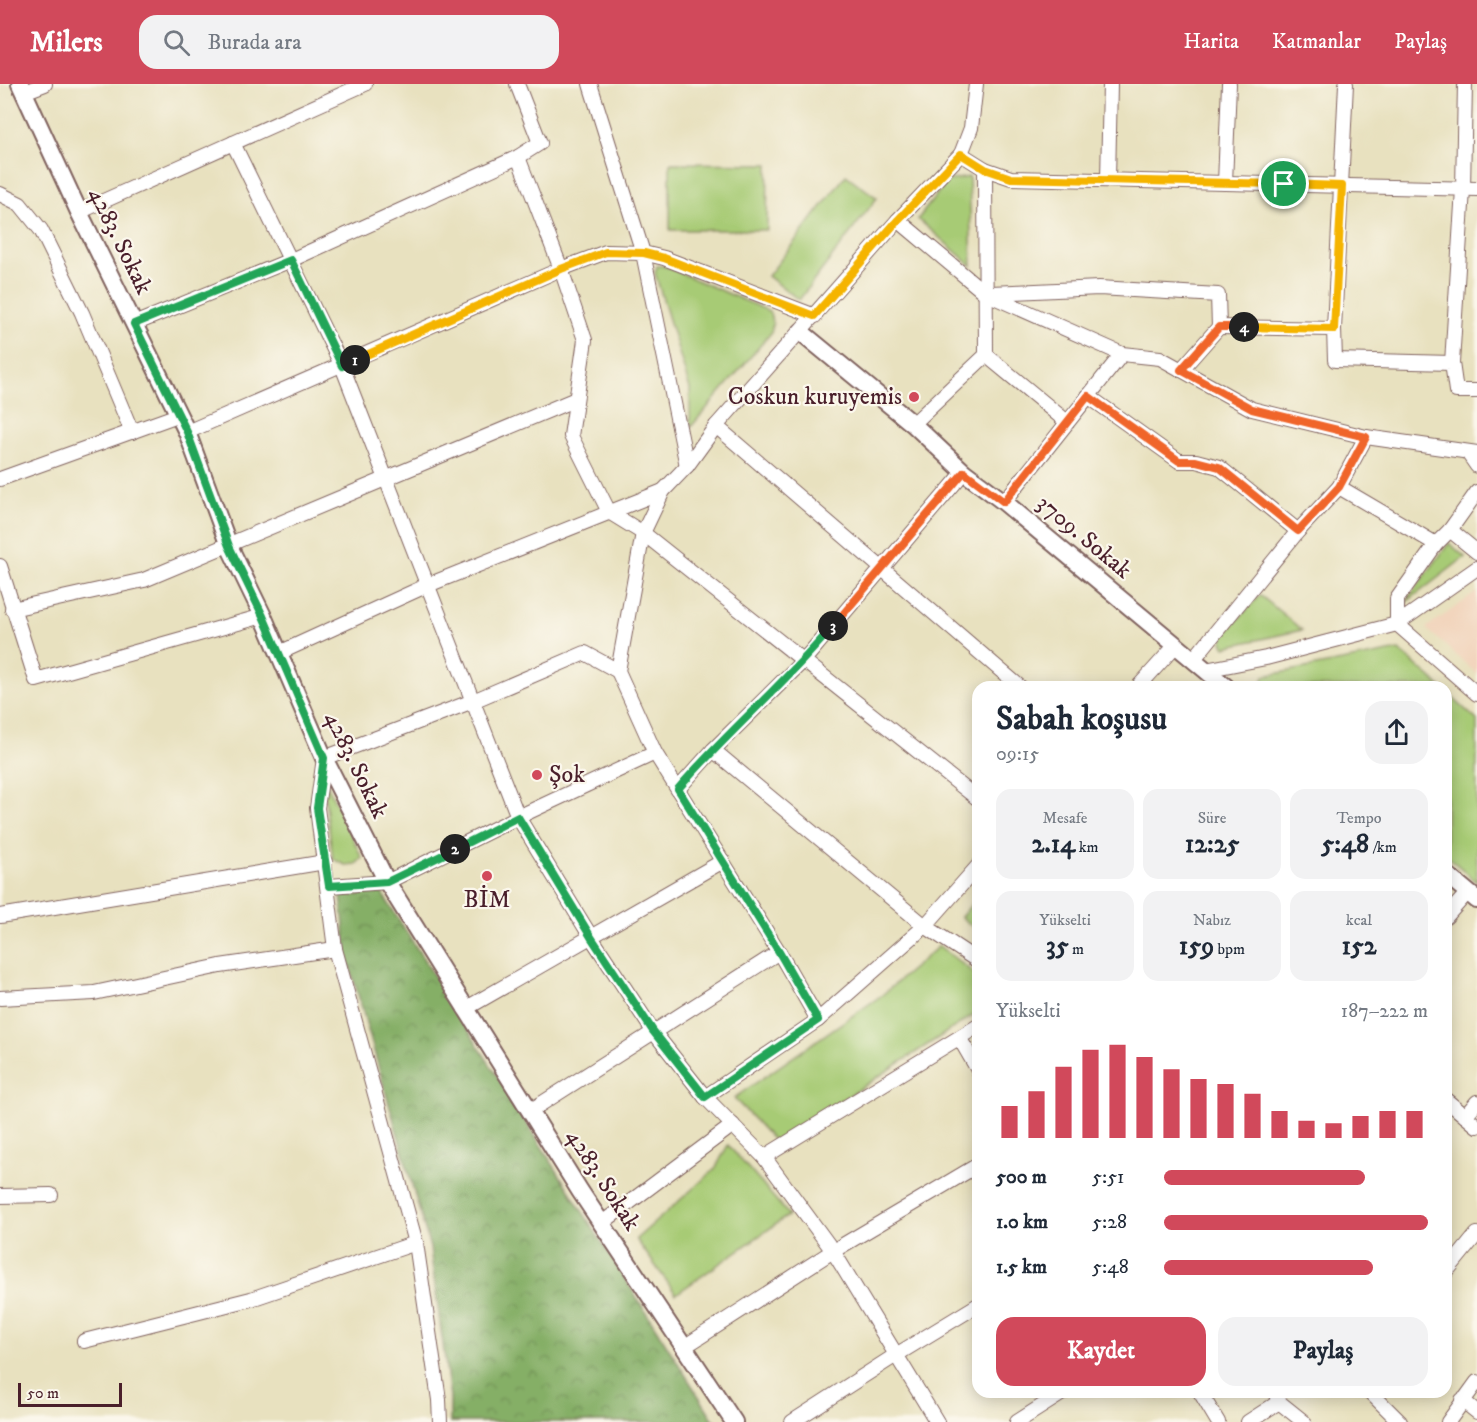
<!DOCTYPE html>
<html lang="tr">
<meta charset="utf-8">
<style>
:root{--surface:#fff;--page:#f2f2f3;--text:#1f2937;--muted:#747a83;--accent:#d1495b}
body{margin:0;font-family:"IM FELL DW Pica",serif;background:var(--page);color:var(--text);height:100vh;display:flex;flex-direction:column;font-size:22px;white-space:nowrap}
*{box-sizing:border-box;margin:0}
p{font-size:20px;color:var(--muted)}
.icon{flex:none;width:33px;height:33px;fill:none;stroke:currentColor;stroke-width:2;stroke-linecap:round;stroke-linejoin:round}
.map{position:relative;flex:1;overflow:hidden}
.panel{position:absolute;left:972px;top:597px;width:480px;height:717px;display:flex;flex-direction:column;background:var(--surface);border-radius:18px;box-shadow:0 3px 15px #0003}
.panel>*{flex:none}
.scale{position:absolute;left:18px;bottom:15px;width:104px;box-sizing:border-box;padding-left:6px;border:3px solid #4a1f2b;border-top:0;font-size:16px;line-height:21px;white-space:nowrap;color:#4a1f2b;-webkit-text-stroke:4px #fbf7ec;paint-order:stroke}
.pin{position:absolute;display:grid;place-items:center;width:51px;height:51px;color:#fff;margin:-26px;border:3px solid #fff;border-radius:50%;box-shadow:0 2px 6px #0007}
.km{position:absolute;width:30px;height:30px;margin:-15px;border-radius:50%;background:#222;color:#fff;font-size:16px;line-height:30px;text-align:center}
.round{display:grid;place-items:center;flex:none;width:63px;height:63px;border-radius:18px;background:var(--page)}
.headline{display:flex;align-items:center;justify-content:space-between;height:102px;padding:0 24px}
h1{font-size:33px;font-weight:800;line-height:45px}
.figures{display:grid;grid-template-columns:repeat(3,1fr);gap:9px;height:102px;padding:6px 24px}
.figures div{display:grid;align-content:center;border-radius:15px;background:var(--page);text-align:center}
.figures b{font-size:26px;font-weight:800}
.figures small{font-size:16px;font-weight:400}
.figures p{font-size:16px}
.chart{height:168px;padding:12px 24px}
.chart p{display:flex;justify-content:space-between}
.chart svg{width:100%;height:108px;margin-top:6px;stroke:var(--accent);stroke-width:6}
.button{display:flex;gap:12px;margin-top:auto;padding:12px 24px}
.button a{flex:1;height:69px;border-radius:18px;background:var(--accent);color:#fff;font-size:24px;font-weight:800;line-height:69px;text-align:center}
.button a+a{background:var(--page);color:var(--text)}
ul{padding:0 24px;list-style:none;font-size:20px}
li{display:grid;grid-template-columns:96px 72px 1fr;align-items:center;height:45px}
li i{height:15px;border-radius:8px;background:var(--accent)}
header{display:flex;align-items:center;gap:36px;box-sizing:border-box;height:84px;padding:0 30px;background:var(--accent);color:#fff}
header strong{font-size:28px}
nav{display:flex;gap:33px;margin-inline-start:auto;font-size:21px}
.search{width:420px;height:54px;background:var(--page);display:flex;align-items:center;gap:15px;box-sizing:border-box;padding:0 21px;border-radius:18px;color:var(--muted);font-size:22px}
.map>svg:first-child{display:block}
</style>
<header>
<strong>Milers</strong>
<div class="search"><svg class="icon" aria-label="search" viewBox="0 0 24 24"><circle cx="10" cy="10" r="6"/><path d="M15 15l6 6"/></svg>Burada ara</div>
<nav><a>Harita</a><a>Katmanlar</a><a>Paylaş</a></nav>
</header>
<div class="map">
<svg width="1477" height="1338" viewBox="0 0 1477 1338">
<defs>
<pattern id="forest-crowns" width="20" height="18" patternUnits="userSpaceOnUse" patternTransform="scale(1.5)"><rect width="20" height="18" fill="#85af66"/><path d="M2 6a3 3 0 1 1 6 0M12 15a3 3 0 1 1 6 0" fill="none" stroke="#6f8e54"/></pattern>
</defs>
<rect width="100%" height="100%" fill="#fbf7ec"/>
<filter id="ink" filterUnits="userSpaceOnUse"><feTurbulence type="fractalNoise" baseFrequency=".0167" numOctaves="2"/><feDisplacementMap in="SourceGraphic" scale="12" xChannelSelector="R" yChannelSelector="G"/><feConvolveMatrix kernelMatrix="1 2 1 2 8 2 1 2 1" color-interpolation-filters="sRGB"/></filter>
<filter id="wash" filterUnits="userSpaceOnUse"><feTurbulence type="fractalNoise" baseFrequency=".008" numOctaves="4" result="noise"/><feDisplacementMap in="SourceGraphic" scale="24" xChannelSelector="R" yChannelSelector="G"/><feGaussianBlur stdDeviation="1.35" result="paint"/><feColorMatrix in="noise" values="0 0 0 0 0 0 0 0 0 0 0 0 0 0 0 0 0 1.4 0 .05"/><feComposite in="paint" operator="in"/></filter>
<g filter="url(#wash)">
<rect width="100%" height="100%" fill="#e8e1bf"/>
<polygon fill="#f2d5bd" points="1477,508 1477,590 1426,544"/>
<g fill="#a7cb74" stroke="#787550" stroke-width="1.5">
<polygon points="670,79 768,80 767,146 670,146"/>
<polygon points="846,91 877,114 799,216 768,192"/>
<polygon points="969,93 972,182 918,135 947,97"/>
<polygon points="657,182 664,182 769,227 773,240 771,249 690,344 690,305 655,189"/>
<polygon points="1449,459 1465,473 1404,520"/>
<polygon points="1260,511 1302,546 1225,563 1222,558 1224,551"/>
<polygon points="1399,566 1441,603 1261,603 1264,592"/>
<polygon points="1446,608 1477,636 1477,798 1446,771"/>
<polygon points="326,698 362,774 356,780 345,781 333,775 325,714"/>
<polygon points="978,813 978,847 961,833"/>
<polygon points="939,862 978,892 978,928 776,1059 734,1014 882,911"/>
<polygon points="728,1061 789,1131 676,1210 636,1155 715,1085"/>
</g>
<polygon fill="url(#forest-crowns)" stroke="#686748" stroke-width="1.5" points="382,809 715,1338 450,1338 450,1313 430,1164 347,872 341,812"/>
</g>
<g filter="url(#ink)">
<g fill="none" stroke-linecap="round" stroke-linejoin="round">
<g stroke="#81635f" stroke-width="16">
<g id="minor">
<polyline points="590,0 643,169 664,174 815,232"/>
<polyline points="24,8 45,0"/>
<polyline points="233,59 342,282 518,733 591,853 653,947 705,1013 764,1073 833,1167 937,1338"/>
<polyline points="961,70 985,85 1011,94 1477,105"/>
<polyline points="518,73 561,185 585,256 571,352 609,428 643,449 978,715"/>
<polyline points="1108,96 1110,0"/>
<polyline points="1225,99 1229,0"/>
<polyline points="0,110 20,120 41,146 82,229 132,348"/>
<polyline points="79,128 365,0"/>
<polyline points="898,136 985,209 1122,270 1160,274 1252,325 1366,353 1477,369"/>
<polyline points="991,209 1099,204 1218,211 1219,243 1334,245 1335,276 1452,279 1456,307 1477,307"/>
<polyline points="134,240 291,176 518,73 540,59 517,0"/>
<polyline points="1334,245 1346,0"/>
<polyline points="986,271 1067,338"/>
<polyline points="1452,279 1463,105 1465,0"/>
<polyline points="1181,286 1219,243"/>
<polyline points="1088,312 1179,377 1196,377 1219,383 1298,447"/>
<polyline points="913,340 986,271 985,85"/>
<polyline points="716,342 1020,603"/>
<polyline points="187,348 561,185 606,168 643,169 687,382"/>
<polyline points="1468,369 1477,382"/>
<polyline points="0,395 178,331"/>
<polyline points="1339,403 1436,460"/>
<polyline points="1477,408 1450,446 1436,460 1397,515 1397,540 1477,610"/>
<polyline points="1004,418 1122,270"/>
<polyline points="1450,446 1477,468"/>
<polyline points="0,482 36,596 263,532"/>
<polyline points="12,525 144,496 576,315"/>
<polyline points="279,569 428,501 663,407"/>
<polyline points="1193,576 1298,447 1339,403 1366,353"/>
<polyline points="1205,586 1266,574 1397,540 1477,484"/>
<polyline points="1138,603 1176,561"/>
<polyline points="713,666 925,842 978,877"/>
<polyline points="678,705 713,666 804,576 964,388"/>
<polyline points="329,802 387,798 518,733 655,669"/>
<polyline points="0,832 325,778"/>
<polyline points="1446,833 1468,808"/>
<polyline points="0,914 94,909 220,882 335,865"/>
<polyline points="465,925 723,777"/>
<polyline points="818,936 779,868 655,669 618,587 643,449 663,407 687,382 716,342 898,136 961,70 971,44 976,0"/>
<polyline points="960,955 978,986"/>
<polyline points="705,1013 818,936 925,842 978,782"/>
<polyline points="1446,1016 1477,1042"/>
<polyline points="530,1027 779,868"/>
<polyline points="1465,1032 1477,1018"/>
<polyline points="764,1073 978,942"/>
<polyline points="0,1112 51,1111"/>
<polyline points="602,1139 733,1041"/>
<polyline points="1446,1188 1477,1150"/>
<polyline points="84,1257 251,1215 416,1159"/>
<polyline points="684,1263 833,1167 978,1081"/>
<polyline points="1200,1308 1218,1338"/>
<polyline points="1275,1308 1279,1318 1304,1338"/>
<polyline points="1370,1308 1400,1338"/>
<polyline points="1462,1316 1477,1328"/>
<polyline points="440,1338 439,1316 416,1159 335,865 317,724 324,674 473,617 585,569 618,587"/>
<polyline points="792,1338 896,1271 978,1221"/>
<polyline points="1017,1338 1064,1308"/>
<polyline points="1248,1338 1279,1318"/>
<polyline points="1448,1338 1477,1298"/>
</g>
</g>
<g stroke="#81635f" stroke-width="20">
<g id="tertiary">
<polyline points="20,0 79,128 187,348 229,462 263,532 324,674 387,798 580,1107 734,1338"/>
<polyline points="801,248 913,340 964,388 1004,418 1226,603"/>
<polyline points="1446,790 1477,816"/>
</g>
</g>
<use href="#minor" stroke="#fff" stroke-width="14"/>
<use href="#tertiary" stroke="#fff" stroke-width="16"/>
</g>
</g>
<g fill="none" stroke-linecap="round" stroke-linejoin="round" filter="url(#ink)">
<g stroke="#fff" stroke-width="12">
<polyline id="split-1" points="355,276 561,185 606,168 644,169 664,174 814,232 898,136 961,70 985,85 1011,94 1284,100"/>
</g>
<g stroke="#fff" stroke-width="12">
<polyline id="split-2" points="355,276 342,282 291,176 134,240 187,348 229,462 263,532 324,674 317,724 329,802 387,798 455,765"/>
</g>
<g stroke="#fff" stroke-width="12">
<path id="split-3" d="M455 765 518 733 591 853 653 947 705 1013 818 936 779 868 678 705C727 648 785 600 833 542"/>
</g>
<g stroke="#fff" stroke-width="12">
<polyline id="split-4" points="833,542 964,388 1004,418 1088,312 1179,377 1196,377 1219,383 1298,447 1339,403 1366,353 1252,325 1181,286 1219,243 1244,243"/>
</g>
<g stroke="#fff" stroke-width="12">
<polyline id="split-5" points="1244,243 1334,245 1342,102 1284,100"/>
</g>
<use href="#split-1" stroke="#f5b400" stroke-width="8"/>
<use href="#split-2" stroke="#22a559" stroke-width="8"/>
<use href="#split-3" stroke="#22a559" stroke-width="8"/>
<use href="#split-4" stroke="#f0652b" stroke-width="8"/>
<use href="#split-5" stroke="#f5b400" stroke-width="8"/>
</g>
<g fill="#d1495b" stroke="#fbf7ec" stroke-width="2">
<circle cx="914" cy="313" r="6"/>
<circle cx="537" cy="691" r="6"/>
<circle cx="487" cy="792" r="6"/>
</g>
<g text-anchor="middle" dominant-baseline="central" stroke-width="4.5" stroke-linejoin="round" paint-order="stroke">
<g font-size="24" fill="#4a1f2b" stroke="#fbf7ec">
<text transform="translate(120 157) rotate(64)">4283. Sokak</text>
<text transform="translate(1084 453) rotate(40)">3709. Sokak</text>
<text transform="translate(356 681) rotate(64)">4283. Sokak</text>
<text transform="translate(603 1096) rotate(57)">4283. Sokak</text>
</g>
<g font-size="24" fill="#4a1f2b" stroke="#fbf7ec" text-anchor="end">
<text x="902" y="313">Coskun kuruyemis</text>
<text x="549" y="691" text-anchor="start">Şok</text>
<text x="487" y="816" text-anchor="middle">BİM</text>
</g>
</g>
</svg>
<div class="scale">50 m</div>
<div class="pin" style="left:1284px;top:100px;background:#1e9e55"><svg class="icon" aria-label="arrive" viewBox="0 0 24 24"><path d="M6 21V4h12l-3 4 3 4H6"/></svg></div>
<b class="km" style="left:355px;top:276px">1</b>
<b class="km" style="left:455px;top:765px">2</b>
<b class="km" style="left:833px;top:542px">3</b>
<b class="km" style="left:1244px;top:243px">4</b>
<section class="panel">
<div class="headline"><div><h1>Sabah koşusu</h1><p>09:15</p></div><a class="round"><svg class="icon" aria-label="share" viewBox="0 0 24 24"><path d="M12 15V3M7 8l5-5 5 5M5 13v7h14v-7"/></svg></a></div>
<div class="figures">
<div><p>Mesafe</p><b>2.14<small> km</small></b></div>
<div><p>Süre</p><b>12:25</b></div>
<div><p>Tempo</p><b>5:48<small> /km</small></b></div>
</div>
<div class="figures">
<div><p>Yükselti</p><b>35<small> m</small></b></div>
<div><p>Nabız</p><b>159<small> bpm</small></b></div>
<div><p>kcal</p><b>152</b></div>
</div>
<div class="chart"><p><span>Yükselti</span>187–222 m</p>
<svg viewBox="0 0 160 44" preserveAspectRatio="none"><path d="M5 44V31M15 44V25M25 44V15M35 44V8M45 44V6M55 44V11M65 44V16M75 44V20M85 44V22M95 44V26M105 44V33M115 44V37M125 44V38M135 44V35M145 44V33M155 44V33"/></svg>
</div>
<ul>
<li><b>500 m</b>5:51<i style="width:76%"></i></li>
<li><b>1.0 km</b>5:28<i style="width:100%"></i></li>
<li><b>1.5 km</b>5:48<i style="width:79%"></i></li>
</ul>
<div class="button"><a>Kaydet</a><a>Paylaş</a></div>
</section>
</div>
